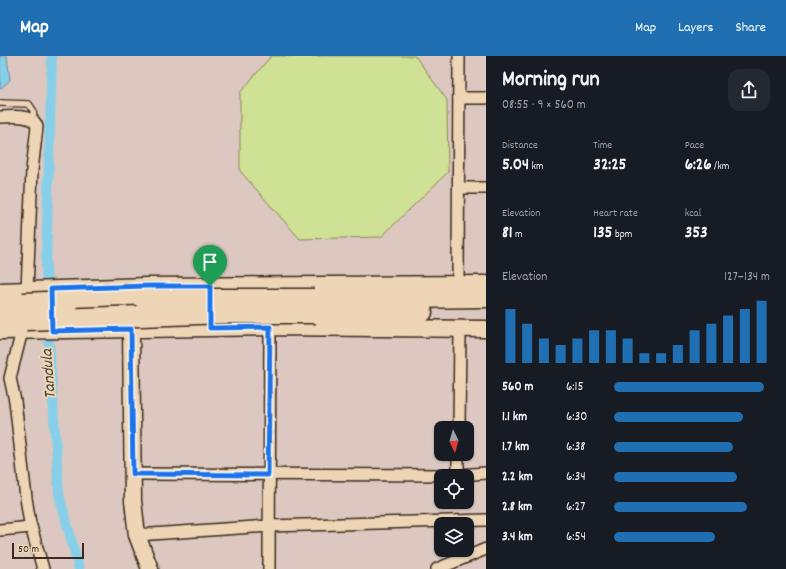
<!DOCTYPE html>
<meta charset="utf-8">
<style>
:root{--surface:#171b24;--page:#242831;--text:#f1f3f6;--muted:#9ea1a6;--accent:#1f6fb2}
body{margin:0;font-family:Dekko,sans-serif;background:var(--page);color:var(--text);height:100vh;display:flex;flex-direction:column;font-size:15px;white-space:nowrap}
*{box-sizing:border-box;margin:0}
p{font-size:13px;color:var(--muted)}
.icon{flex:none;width:22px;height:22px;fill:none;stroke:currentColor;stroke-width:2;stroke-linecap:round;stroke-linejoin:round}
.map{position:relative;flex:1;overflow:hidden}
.drawer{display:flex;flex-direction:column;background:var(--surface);width:300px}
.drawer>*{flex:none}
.needle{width:26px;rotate:175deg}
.fabs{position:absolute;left:434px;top:365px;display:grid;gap:8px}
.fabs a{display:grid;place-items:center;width:40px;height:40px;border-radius:8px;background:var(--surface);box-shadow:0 1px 3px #0004;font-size:20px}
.scale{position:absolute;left:12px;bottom:10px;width:72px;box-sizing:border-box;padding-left:4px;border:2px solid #3b2a1e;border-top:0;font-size:11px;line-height:14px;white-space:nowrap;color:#3b2a1e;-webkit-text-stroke:3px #edd5b6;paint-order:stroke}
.pin{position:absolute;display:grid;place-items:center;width:34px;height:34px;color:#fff;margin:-41px -17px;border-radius:50% 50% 50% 0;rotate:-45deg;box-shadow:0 0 4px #0007}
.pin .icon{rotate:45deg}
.round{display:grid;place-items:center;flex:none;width:42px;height:42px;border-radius:12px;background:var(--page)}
.overview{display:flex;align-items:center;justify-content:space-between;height:68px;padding:0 16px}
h1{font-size:22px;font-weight:700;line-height:30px}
.stats{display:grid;grid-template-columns:repeat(3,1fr);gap:6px;height:68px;padding:4px 16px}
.stats div{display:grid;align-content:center}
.stats b{font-size:17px;font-weight:700}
.stats small{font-size:11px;font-weight:400}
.stats p{font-size:11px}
.chart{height:112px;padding:8px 16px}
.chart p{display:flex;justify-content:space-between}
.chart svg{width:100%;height:72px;margin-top:4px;stroke:var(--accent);stroke-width:6}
ul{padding:0 16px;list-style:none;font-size:13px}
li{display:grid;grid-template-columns:64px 48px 1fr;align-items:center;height:30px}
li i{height:10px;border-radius:5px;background:var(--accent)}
header{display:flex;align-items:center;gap:24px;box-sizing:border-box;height:56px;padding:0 20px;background:var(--accent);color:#fff}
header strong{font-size:19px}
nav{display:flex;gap:22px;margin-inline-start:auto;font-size:14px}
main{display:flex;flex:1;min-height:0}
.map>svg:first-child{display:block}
</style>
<header>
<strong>Map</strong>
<nav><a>Map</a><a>Layers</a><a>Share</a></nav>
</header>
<main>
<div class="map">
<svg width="486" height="513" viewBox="0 0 486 513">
<rect width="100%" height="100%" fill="#dcc8c1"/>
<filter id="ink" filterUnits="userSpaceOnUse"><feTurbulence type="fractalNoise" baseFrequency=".025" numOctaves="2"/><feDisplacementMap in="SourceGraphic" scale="8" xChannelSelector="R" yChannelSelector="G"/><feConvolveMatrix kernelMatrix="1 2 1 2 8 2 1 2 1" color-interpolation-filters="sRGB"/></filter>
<g filter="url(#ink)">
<polygon fill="#cfe195" stroke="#85865a" points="271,0 415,0 447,44 448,116 381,181 300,183 240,115 240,37"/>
<polygon fill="#87cfe8" stroke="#698d97" points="0,0 7,0 10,24 0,33"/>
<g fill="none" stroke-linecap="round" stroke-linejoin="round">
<g stroke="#87cfe8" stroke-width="10">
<polyline points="47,238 46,211 52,0"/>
<polyline points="48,270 59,438 79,513"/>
</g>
<g stroke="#3b2a1e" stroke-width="8">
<polyline id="lane" points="0,47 29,48 33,54 34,64"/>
</g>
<g stroke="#3b2a1e" stroke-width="14">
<g id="street">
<polyline points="459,42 486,42"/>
<path d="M0 61C11 61 34 57 37 71L32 114 27 234"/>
<polyline points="459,132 486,132"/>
<polyline points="458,228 459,0"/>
<polyline points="22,275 10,322 15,345 26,442 30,467 43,513"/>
<polyline points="459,372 460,273"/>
<polyline points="133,418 458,419 486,417"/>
<polyline points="458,419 458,398"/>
<polyline points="0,474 31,471"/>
<polyline points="137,479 269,470 486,464"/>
<polyline points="269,513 270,271"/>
<polyline points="437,513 486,493"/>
</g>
</g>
<g stroke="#3b2a1e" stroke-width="19">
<g id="secondary">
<polyline points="0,235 147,230 486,228"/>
<polyline points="131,273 133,445 137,479 150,513"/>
<polyline points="0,275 270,271 486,273"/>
</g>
</g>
<g stroke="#3b2a1e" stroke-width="23">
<g id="highway">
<polyline points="314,243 486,241"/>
<polyline points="69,245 144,243"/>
<polyline points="0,247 23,247"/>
<polyline points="316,257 422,256"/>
<polyline points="0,264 26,264"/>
</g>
</g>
<use href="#lane" stroke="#edd5b6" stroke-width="5.5"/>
<use href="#street" stroke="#edd5b6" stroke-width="11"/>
<use href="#secondary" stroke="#edd5b6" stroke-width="16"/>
<use href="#highway" stroke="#edd5b6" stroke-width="20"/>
<g stroke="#3b2a1e" stroke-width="23" stroke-linecap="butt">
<g id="highway-bridge">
<polyline points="144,243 314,243"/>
<polyline points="23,247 69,245"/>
<polyline points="26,264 227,257 316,257"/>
</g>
</g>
<use href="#highway-bridge" stroke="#edd5b6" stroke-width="20"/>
</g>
</g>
<g fill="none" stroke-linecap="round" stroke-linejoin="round" filter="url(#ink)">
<g stroke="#fff" stroke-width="8">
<polygon id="route" points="147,230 210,230 210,272 270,271 268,419 133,418 131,273 52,275 51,233"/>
</g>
<use href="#route" stroke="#1a73e8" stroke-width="5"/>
</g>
<g text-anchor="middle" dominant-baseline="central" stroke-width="4" stroke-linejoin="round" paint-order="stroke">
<g font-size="17" font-style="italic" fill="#46433c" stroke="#edd5b6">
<text transform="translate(50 318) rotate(-94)">Tandula</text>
</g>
</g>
</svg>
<div class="fabs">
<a><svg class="needle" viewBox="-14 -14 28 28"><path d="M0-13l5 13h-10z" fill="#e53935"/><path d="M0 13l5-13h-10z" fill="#9ea1a6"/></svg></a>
<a><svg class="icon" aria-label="locate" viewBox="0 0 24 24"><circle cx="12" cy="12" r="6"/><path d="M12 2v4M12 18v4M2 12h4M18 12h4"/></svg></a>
<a><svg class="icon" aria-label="layers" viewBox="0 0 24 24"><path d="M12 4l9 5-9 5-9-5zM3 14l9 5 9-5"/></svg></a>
</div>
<div class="scale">50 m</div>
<div class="pin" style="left:210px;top:230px;background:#1e9e55"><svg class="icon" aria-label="arrive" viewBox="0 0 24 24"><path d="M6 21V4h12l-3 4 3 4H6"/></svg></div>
</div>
<section class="drawer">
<div class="overview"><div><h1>Morning run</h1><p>08:55 · 9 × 560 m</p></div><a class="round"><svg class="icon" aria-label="share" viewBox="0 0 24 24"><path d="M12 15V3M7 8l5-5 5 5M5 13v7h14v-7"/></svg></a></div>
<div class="stats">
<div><p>Distance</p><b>5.04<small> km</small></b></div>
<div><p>Time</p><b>32:25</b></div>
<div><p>Pace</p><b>6:26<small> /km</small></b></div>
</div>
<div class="stats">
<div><p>Elevation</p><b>81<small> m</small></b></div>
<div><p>Heart rate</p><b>135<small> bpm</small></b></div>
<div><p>kcal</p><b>353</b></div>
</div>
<div class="chart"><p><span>Elevation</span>127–134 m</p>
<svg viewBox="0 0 160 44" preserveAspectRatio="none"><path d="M5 44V11M15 44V20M25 44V29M35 44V33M45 44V29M55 44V24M65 44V24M75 44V29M85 44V38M95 44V38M105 44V33M115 44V24M125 44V20M135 44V15M145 44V11M155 44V6"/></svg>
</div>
<ul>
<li><b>560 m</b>6:15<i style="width:96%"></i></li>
<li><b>1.1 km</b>6:30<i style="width:83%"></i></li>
<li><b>1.7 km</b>6:38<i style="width:76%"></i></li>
<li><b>2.2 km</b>6:34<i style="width:79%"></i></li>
<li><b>2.8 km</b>6:27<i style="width:85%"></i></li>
<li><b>3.4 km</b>6:54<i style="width:65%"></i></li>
</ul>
</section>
</main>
